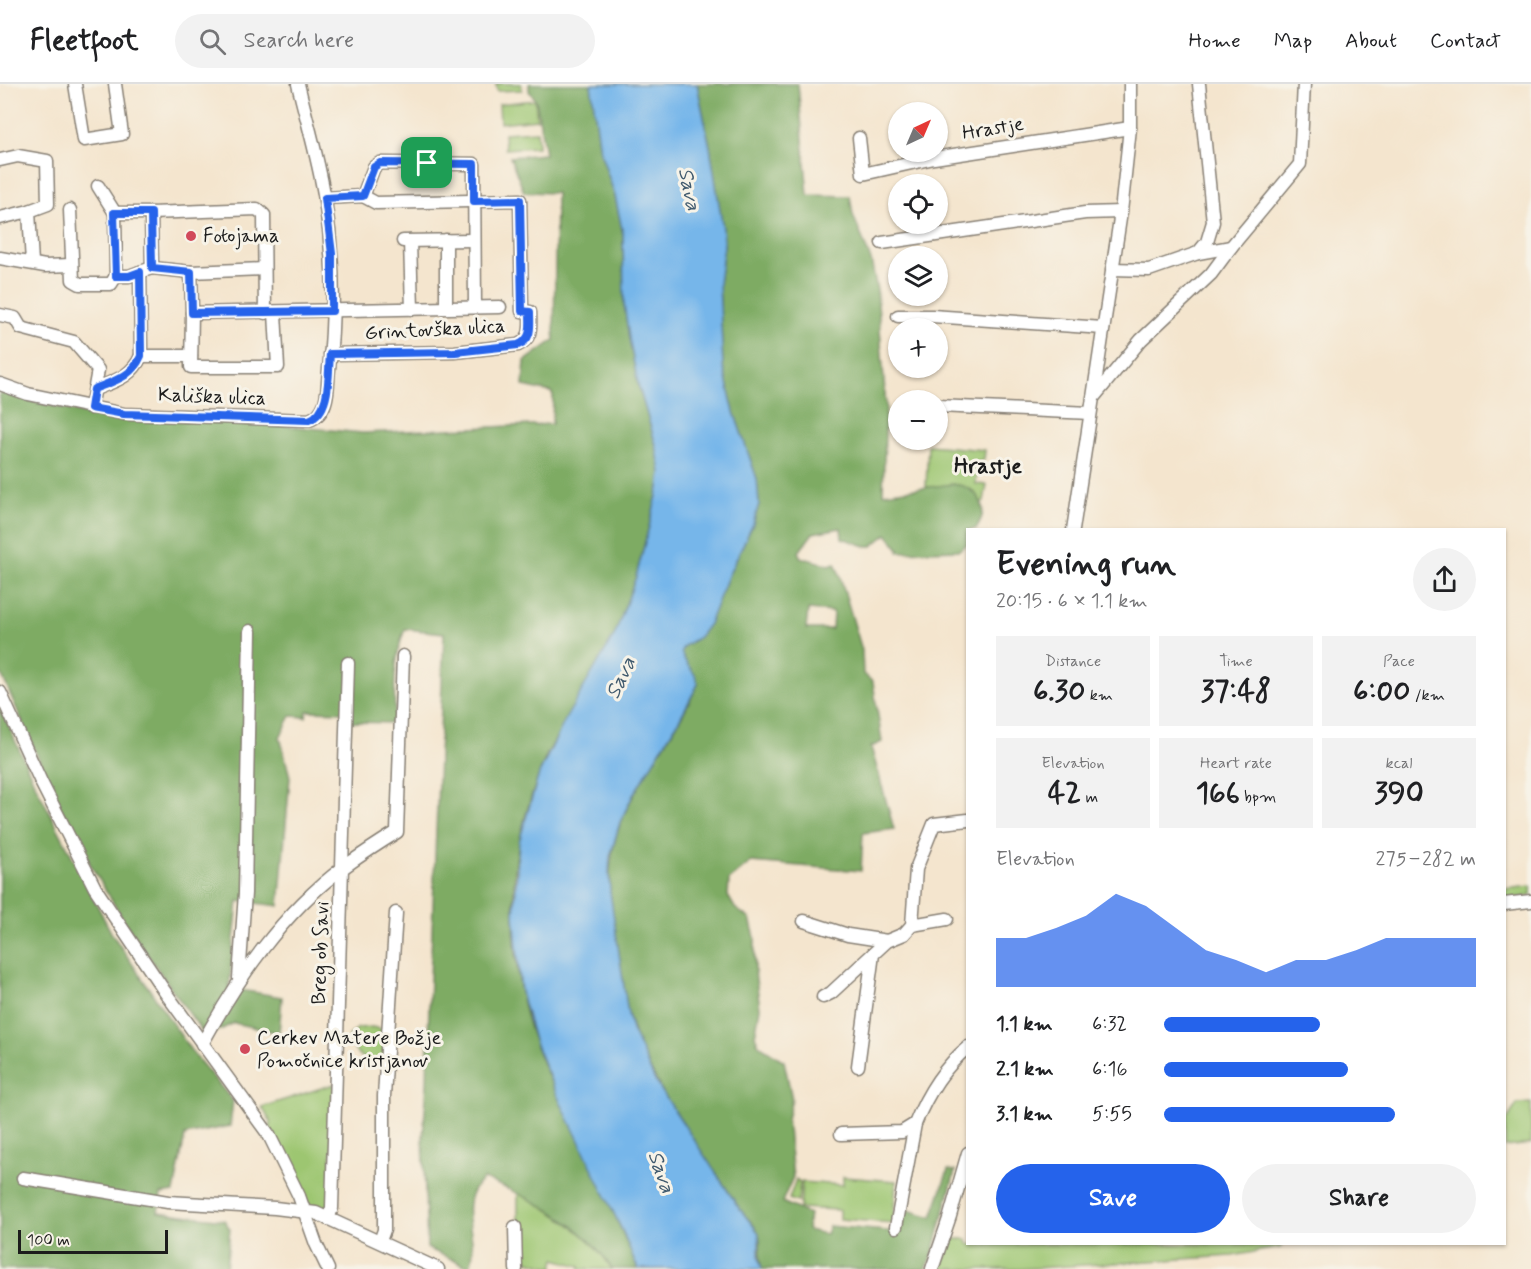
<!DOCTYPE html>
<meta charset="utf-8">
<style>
:root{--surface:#fff;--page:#f2f2f2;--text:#202124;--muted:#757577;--line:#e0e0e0;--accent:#2563eb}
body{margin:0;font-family:Mynerve,sans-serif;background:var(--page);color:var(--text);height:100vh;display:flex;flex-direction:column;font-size:22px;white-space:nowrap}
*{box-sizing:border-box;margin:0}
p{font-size:20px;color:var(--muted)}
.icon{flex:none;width:33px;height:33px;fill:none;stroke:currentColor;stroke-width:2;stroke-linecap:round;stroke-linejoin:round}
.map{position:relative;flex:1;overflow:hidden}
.side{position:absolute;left:966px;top:444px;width:540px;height:717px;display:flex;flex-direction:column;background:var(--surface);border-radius:0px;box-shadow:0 2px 4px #0004}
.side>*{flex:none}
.needle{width:39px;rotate:44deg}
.tools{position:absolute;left:888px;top:18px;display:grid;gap:12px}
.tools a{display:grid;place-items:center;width:60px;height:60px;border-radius:50%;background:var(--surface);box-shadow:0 2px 4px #0004;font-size:30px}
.scale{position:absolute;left:18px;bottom:15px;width:150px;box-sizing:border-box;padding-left:6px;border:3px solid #1c1c1c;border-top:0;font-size:16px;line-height:21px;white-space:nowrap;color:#1c1c1c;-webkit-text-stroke:4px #f7f3e8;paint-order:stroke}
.pin{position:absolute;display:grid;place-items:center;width:51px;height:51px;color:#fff;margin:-26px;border-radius:12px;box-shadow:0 3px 9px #0006}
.round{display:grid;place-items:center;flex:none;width:63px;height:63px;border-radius:32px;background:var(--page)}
.overview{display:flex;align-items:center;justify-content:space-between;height:102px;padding:0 30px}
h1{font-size:33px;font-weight:700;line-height:45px}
.stats{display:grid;grid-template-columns:repeat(3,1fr);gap:9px;height:102px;padding:6px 30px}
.stats div{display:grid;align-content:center;border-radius:0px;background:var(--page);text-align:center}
.stats b{font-size:30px;font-weight:700}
.stats small{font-size:16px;font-weight:400}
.stats p{font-size:16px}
.chart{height:168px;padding:12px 30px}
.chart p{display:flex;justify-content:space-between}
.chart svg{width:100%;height:108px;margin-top:6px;fill:var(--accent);opacity:.7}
.button{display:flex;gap:12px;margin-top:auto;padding:12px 30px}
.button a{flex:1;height:69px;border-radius:36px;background:var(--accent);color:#fff;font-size:24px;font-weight:700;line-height:69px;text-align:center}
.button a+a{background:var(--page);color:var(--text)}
ul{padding:0 30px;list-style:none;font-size:20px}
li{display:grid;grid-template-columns:96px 72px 1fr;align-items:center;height:45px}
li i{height:15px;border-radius:8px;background:var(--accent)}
header{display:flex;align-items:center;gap:36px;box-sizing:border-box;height:84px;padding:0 30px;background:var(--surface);border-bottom:2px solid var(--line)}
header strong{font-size:28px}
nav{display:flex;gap:33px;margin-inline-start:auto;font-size:21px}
.search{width:420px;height:54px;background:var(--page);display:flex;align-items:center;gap:15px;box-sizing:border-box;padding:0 21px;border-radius:33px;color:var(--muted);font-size:22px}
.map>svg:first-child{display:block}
</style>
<header>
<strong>Fleetfoot</strong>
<div class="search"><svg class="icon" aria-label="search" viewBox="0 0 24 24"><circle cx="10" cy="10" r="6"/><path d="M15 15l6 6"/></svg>Search here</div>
<nav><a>Home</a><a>Map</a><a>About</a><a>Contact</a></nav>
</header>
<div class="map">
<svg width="1531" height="1185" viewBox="0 0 1531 1185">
<rect width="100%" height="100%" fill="#f7f3e8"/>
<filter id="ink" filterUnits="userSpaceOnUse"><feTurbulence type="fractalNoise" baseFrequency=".0167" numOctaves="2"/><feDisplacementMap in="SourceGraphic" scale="12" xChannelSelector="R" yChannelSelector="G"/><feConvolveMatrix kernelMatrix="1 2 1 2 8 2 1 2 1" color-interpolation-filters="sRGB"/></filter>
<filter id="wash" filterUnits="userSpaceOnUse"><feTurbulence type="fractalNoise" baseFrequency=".008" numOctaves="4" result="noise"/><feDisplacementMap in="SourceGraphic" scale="24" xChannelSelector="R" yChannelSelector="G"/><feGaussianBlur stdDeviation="1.35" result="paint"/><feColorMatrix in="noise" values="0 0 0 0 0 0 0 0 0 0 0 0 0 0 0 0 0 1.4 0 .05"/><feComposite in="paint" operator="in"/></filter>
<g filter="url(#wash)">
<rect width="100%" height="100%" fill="#f4e5ce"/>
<g fill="#9dc671" stroke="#5c7146" stroke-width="1.5">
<polygon points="496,0 521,0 522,6 497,7"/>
<polygon points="535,16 537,35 500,39 499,20"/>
<polygon points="537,47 538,63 505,65 504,49"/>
<polygon points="928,361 985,366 984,376 978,378 976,400 987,401 984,417 981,420 972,406 926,403"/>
<polygon points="1531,802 1531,812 1505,815 1504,805"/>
<path d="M372 943 386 946 384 971 373 980C357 971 355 970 349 952L358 944Z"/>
<polygon points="334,1000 330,1119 325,1127 315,1128 306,1119 270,1045 270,1037 262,1023"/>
<polygon points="1531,1019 1531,1060 1505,1063 1505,1039 1517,1020"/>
<polygon points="843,1093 896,1097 893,1139 839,1135 839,1126 800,1124 802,1098 843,1101"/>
<polygon points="796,1095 800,1099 798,1118 789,1115"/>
<path d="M518 1109C554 1128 590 1149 612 1185H580V1182L555 1175 553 1184 518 1174Z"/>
<polygon points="952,1155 967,1155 968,1160 1282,1160 1282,1163 1232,1172 1019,1185 941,1185"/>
</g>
<g fill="#7eab63" stroke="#4d6440" stroke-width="1.5" fill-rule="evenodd">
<path d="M529 0H591L600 67 615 112 623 150 624 220 629 254 638 300 656 361 661 388 659 404 636 493 615 550 546 672C535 700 525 729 519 759 509 807 514 888 527 935 540 980 563 1023 584 1065 603 1104 621 1144 638 1185H612C584 1139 532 1114 484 1095 451 1119 483 1158 469 1183L427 1164 423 1053 427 999 429 920 444 549 405 545C393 574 394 608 395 639L348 638V628L307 627 306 633 291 632 280 653 290 693 279 822 238 817 229 904 282 913 279 949 234 939 206 953 127 842 85 772 59 721 0 587V309L91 331 138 335 257 339 363 349 552 340 553 311 551 308 523 302 525 277 554 256 556 109 524 108 510 73 545 70 536 16 529 7Z"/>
<path d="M697 0H798L808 111 850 112 853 131 871 176 877 206 886 322 883 409 953 400C969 401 986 414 982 432 981 436 978 441 976 445L968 446 967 460 959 466 898 468 899 465 887 450 872 462H865L842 454 841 444 813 449 799 468 800 473 829 481 835 479 839 489 862 566 863 590 873 598 882 658 871 663 894 745 863 749 861 787 751 778 729 796 728 812 735 824 750 835 755 853V889L760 924 755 952 759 961 784 977 792 1015 787 1035 793 1093 782 1118 809 1130 807 1146 826 1150 829 1142 898 1148 901 1124 932 1133 948 1086 955 1087 932 1173 926 1185H762C759 1175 761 1166 760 1156 759 1143 746 1134 739 1124 700 1061 649 1003 628 930L610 808C605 739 646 693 679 637 686 625 692 612 698 600 694 588 684 580 681 567L684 562 699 553 709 540 728 492 753 440 759 420 757 395 734 328 723 282 719 200 724 161 723 145 710 63ZM808 526 833 528 832 545H806Z"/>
<polygon points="0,623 33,696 112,850 192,968 233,1017 230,1042 185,1051 174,1108 161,1110 158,1128 224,1136 230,1145 226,1185 0,1185"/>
</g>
<path fill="#76b6ea" stroke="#496983" stroke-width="1.5" d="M591 0H697L710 63 723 145 724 161 719 200 723 282 734 328 757 395 759 420 753 440 728 492 709 540 699 553 684 562 681 567C684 582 697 587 698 600L679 636 633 711 620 738 610 773 609 789 610 808 628 930 632 946 655 997 739 1124 759 1149V1174L762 1185H638L623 1148 557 1011 534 956 521 908 514 831 519 758 539 690 567 632 615 550 636 493 659 404 661 388 656 361 638 300 629 254 624 220 623 150 615 112 600 67Z"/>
</g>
<g filter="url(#ink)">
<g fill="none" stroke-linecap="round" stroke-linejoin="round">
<g stroke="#888075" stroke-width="15">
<g id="minor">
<polyline points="75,0 84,56 122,50 115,0"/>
<polyline points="859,54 863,90 934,74 1130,44"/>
<polyline points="0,76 18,72 47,77 48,120 29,127 0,134"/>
<polyline points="98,102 115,129"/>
<polyline points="363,112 374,83 380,79 474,80 475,223"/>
<path d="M325 114 363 112 376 119 520 116 522 227 530 228C530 242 533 254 518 261L455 268 330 270"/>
<polyline points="70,126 73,196 80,200 111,200 116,192 115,129"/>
<polyline points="29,127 32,179"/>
<polyline points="115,129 151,129"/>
<polyline points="403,157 473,156"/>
<polyline points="410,157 412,225"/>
<polyline points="882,159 1085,129 1121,128"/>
<polyline points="1198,169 1207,158 1213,138 1199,0"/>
<polyline points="0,174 45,182 71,181"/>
<polyline points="152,184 151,129 257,125 264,131 265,229"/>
<polyline points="1112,185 1149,186 1198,169 1231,163"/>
<polyline points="191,188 264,185"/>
<polyline points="116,192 129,192 140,188"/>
<polyline points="446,223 446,156"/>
<polyline points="192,229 191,283 278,283 275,229"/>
<polyline points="0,231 15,234 21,244 74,258 98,286 91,324"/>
<polyline points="898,232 932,232 1103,244"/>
<polyline points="191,272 141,272 140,188 152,184 191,188 192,229 500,223"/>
<path d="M0 300 28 310 124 330 309 336C330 329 327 303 329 285 335 229 334 172 325 116 319 77 307 38 298 0"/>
<path d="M95 305C114 297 132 293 141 272"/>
<polyline points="1093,314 1141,256 1211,190 1231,163 1300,80 1304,0"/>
<polyline points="938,322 1090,329"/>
<polyline points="1073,446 1121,128 1130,44 1130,0"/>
<polyline points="0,608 42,700 95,804 165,908 269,1051 299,1112 316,1160 328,1185"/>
<polyline points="1504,820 1531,817"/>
<polyline points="804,837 848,851 887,857"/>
<polyline points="912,841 947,835"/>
<polyline points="239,894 245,809 250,547"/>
<polyline points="823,913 831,909 873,870"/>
<path d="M202 960C238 894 282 829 344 783 361 771 379 759 397 748L403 572"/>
<polyline points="858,982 873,870 887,857 904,850 912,841 916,785 934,740 968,736"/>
<polyline points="841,1050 902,1048 915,1040"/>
<polyline points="23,1094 168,1118 275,1124 316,1129 438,1185"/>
<polyline points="328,1135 332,1124 348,579"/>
<polyline points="515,1143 516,1185"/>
<path d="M896 1143 915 1040C927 1010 943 984 968 963"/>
<polyline points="380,1157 384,1146 384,1012 396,829"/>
<polyline points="932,1185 950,1132 968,1069"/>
</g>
</g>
<use href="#minor" stroke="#fff" stroke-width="12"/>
</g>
</g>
<g fill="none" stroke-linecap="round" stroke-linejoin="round" filter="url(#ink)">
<g stroke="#fff" stroke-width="12">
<path id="route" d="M380 79 474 80V117L520 116 522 227 530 228C530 242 533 255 518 261L455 268 330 270C328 290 331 329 309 336L124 330 91 324 94 305C114 297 132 293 141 272L140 188 129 192H116L114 129H151L152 184 191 188 192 229 332 227V170L325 114 363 112 374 83Z"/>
</g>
<use href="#route" stroke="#2563eb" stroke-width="8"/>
</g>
<g fill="#d1495b" stroke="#f7f3e8" stroke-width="2">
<circle cx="191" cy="152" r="6"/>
<circle cx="245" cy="965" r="6"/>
</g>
<g text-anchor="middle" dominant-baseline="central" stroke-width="6" stroke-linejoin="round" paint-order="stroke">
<g font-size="20" fill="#1c1c1c" stroke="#f7f3e8">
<text transform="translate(993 45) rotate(-9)">Hrastje</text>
<text transform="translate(435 246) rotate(-3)">Grintovška ulica</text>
<text transform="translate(212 313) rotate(2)">Kališka ulica</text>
<text transform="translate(321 869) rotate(-88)">Breg ob Savi</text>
</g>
<g font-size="20" fill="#1c1c1c" stroke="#f7f3e8" text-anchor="start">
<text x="203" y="152">Fotojama</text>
<text x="257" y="954">Cerkev Matere Božje<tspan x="257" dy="23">Pomočnice kristjanov</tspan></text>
</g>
<g font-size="21" font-style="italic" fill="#405a6e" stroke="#f7f3e8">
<text transform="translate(689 105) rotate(78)">Sava</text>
<text transform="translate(621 594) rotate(-65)">Sava</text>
<text transform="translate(661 1088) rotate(71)">Sava</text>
</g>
<g font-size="22" font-weight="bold" fill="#1c1c1c" stroke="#f7f3e8">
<text x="988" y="383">Hrastje</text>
</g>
</g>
</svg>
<div class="tools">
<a><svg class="needle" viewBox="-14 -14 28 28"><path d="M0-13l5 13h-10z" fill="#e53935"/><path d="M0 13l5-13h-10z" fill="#757577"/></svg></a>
<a><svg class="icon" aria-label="locate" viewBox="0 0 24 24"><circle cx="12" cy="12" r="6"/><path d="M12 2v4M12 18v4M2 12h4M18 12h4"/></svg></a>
<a><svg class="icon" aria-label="layers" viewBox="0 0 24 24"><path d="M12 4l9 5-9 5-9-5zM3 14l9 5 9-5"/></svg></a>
<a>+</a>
<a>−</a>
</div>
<div class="scale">100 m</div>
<div class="pin" style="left:427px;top:79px;background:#1e9e55"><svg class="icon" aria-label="arrive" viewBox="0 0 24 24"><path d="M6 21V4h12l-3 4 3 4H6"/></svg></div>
<section class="side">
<div class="overview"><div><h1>Evening run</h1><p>20:15 · 6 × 1.1 km</p></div><a class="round"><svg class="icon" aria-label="share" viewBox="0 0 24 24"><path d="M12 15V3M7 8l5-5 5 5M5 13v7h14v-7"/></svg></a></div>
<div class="stats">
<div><p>Distance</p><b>6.30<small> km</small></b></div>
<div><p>Time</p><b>37:48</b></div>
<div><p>Pace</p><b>6:00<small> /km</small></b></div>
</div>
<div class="stats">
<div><p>Elevation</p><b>42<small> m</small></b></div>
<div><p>Heart rate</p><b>166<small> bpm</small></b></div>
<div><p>kcal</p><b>390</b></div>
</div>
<div class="chart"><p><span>Elevation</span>275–282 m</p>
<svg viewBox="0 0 160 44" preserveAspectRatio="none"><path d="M0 44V24L10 24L20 20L30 15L40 6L50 11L60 20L70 29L80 33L90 38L100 33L110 33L120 29L130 24L140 24L150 24L160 24V44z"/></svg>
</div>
<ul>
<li><b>1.1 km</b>6:32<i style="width:50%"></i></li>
<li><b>2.1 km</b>6:16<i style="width:59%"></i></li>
<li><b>3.1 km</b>5:55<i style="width:74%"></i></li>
</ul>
<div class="button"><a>Save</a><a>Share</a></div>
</section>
</div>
